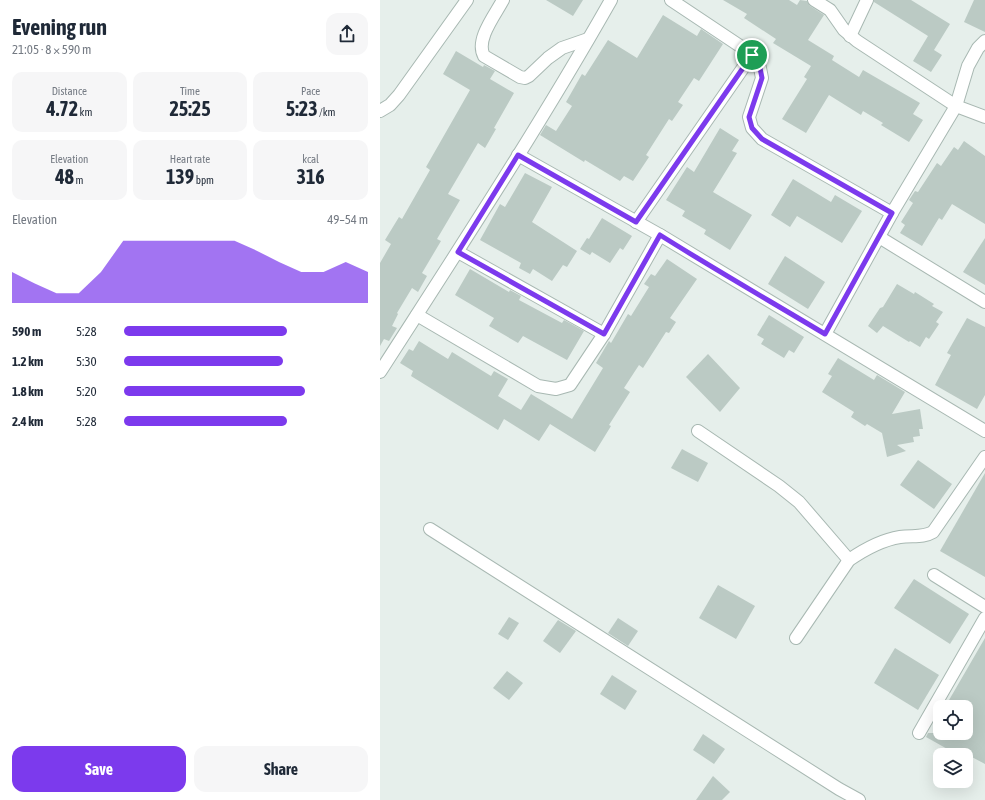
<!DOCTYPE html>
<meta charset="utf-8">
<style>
:root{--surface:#fff;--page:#f6f6f7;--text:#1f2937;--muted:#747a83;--accent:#7c3aed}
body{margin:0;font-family:"Asap Condensed",sans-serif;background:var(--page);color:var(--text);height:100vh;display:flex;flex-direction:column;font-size:15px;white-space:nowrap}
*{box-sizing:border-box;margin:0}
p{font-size:13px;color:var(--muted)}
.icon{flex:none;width:22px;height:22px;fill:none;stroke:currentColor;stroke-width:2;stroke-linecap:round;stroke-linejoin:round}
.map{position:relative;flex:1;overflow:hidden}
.panel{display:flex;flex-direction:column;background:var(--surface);width:380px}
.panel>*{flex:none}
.controls{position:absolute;left:553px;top:700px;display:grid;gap:8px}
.controls a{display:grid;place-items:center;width:40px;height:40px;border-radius:8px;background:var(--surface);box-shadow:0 4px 16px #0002;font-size:20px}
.pin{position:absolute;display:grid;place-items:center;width:34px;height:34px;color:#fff;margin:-17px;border:2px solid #fff;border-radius:50%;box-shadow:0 1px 4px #0007}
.round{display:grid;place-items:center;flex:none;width:42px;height:42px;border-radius:12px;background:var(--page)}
.overview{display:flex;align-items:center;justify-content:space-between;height:68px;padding:0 12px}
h1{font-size:22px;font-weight:700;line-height:30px}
.metrics{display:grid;grid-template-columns:repeat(3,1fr);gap:6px;height:68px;padding:4px 12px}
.metrics div{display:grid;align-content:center;border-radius:10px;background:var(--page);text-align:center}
.metrics b{font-size:20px;font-weight:700}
.metrics small{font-size:11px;font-weight:400}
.metrics p{font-size:11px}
.chart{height:112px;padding:8px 12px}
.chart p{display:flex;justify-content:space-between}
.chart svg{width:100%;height:72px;margin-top:4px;fill:var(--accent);opacity:.7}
.primary-button{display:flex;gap:8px;margin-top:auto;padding:8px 12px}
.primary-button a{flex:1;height:46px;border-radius:12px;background:var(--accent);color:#fff;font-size:16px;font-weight:700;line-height:46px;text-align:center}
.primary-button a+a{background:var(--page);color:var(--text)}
ul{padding:0 12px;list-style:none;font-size:13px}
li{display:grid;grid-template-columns:64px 48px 1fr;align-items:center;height:30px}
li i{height:10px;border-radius:5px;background:var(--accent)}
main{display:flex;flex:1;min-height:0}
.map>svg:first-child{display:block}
</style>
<main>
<section class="panel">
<div class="overview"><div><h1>Evening run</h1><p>21:05 · 8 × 590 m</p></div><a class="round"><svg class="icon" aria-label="share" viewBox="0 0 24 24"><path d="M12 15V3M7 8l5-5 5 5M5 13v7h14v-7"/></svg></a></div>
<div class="metrics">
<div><p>Distance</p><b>4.72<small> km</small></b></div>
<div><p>Time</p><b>25:25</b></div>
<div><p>Pace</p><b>5:23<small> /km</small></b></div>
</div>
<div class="metrics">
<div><p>Elevation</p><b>48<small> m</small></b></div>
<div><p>Heart rate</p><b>139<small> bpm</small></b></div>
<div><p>kcal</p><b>316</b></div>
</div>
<div class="chart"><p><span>Elevation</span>49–54 m</p>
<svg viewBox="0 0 160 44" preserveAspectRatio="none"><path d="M0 44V25L10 32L20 38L30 38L40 25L50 6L60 6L70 6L80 6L90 6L100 6L110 12L120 19L130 25L140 25L150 19L160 25V44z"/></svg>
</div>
<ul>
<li><b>590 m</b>5:28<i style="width:67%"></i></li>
<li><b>1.2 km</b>5:30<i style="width:65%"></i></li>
<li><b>1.8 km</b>5:20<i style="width:74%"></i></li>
<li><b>2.4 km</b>5:28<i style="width:67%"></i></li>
</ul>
<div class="primary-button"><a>Save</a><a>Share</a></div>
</section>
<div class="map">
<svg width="605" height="800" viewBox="0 0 605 800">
<rect width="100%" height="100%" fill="#e6efeb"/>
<g fill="#bbcac4">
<polygon points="166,0 203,0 193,16"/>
<polygon points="343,0 409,0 417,5 420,0 427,1 430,6 444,15 428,40 454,56 452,60 479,77 483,70 540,103 533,114 543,120 529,142 501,125 503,123 483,111 481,115 449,95 426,133 402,119 427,79 424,77 431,66 393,43 396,39 364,18 367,14"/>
<polygon points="494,0 531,0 570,24 554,50 562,55 551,72 533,61 548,36 494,2"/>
<polygon points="594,0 605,0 605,32 584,22"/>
<polygon points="283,15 317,36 321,29 343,44 319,81 314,78 298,102 303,105 292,121 289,119 266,155 269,157 253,181 244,176 240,181 205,160 204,162 160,135 166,125 176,131 192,106 186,102 202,74 205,76 228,40 257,58"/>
<polygon points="76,51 103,67 104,65 115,71 110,79 134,93 114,128 116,129 105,148 98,143 68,194 80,200 57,239 61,241 42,273 47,276 38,292 32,288 17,313 18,314 12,326 17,328 9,341 4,339 0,346 0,263 11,244 5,240 19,217 22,219 50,170 46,167 90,90 63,74"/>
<polygon points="340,128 359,140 352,151 357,153 333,192 372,215 350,250 324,234 326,230 302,216 305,211 286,200 307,167 314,172"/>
<polygon points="584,141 605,156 605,224 572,204 562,220 559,218 542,246 520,233 525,225 521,222 533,203 529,200 535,191 538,192 557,163 561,166 574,147 578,150"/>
<polygon points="145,173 172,187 152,222 197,251 187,267 183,265 172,281 153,269 150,274 139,268 141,263 100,240 120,204 125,207"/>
<polygon points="413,179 451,202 455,195 482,211 462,243 417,216 410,227 391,215"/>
<polygon points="222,218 252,236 243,250 240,248 230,263 212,252 210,255 200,249 207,238 209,239"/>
<polygon points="605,238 605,285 583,272"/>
<polygon points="405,256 445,282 428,309 388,284"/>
<polygon points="287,259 317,279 290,318 296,322 289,333 286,332 263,368 259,365 244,388 250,392 229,425 231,426 215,452 170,424 159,441 124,419 118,430 31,376 33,371 20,363 29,349 33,351 39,341 68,359 72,352 111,376 114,371 128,379 118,396 141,410 151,394 192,419 223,368 216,363 229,341 231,343 248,314 251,316 269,287 264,284 271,274 275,276"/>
<polygon points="90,269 129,292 130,290 141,296 139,300 182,323 184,320 204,331 187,360 143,336 138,343 109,326 114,318 75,295"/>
<polygon points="517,284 534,294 535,292 554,304 552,306 563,312 556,322 559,324 549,339 546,337 540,347 530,341 529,342 503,326 497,333 488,326 500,308 503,307"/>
<polygon points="389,315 424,337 414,353 409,350 404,358 381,344 384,339 377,335"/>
<polygon points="587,318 605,327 605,395 597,409 555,385 571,355 567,353"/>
<polygon points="328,354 360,388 340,412 306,377"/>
<polygon points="458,358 494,380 497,375 525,392 512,414 540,409 543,429 539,429 540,436 533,437 534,442 517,445 526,451 507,457 502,433 487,424 485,426 471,417 474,412 442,392 452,376 448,374"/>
<polygon points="302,449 328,463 318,482 291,468"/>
<polygon points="538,460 572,484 554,509 520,485"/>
<polygon points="605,473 605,577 560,551"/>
<polygon points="534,579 589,614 570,644 514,608"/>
<polygon points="338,585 375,606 356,639 319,618"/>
<polygon points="129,617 139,623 128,640 118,634"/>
<polygon points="238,618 258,631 248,646 228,633"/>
<polygon points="178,620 196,631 180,653 163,641"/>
<polygon points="605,638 605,764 588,755 586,759 586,755 578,755 546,737 548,733 586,733 586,707 565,707"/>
<polygon points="515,648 559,675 538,710 494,683"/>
<polygon points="127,671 143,683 129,700 113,688"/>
<polygon points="232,675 257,691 245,710 220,694"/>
<polygon points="323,734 345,749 334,764 313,750"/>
<polygon points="333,776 350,792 342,800 316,800"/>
</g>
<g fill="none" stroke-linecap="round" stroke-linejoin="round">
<g stroke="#a8b8b2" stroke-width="14">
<g id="minor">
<path d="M123 0C115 15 95 40 104 56L140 77 145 78 149 76 168 58 182 48 208 39"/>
<polyline points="291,0 363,48 372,55 380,68 382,78 369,117 372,128 382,139 512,213"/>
<polyline points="434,0 450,10 464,30 477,41 576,106 605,117"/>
<polyline points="470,36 487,0"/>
<polyline points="0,111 10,105 19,95 87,0"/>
<polyline points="138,155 280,235 605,431"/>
<polyline points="256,222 372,55"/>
<polyline points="499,237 605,302"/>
<polyline points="78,252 224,334"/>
<polyline points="37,315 158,386 176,389 190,385 224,334 280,235"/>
<polyline points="445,334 512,213 576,106 588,66 598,48 605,41"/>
<path d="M0 372C79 249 159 127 231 0"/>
<polyline points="318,431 399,486 419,502 469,560"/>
<polyline points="50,529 459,789 479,800"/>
<polyline points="554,575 605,607"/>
<path d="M416 638 469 560C485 549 501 540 520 537 532 535 543 538 553 532L605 457"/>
<polyline points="539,733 605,618"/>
</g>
</g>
<use href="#minor" stroke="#fff" stroke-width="12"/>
</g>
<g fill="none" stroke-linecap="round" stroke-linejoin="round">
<g stroke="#fff" stroke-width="8">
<path id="route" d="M372 55 380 68 382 78 369 117 372 128 382 139 512 213 445 334C390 301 334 269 280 235L224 334 78 252 138 155 256 222Z"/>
</g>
<use href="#route" stroke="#7c3aed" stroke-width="5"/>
</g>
</svg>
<div class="controls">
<a><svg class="icon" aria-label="locate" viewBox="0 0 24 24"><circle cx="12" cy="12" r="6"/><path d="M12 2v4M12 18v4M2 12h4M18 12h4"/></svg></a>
<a><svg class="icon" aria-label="layers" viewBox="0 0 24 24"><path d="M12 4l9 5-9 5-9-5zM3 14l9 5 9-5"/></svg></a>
</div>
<div class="pin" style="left:372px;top:55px;background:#1e9e55"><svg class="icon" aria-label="arrive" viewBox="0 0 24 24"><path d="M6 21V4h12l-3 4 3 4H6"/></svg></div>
</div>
</main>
